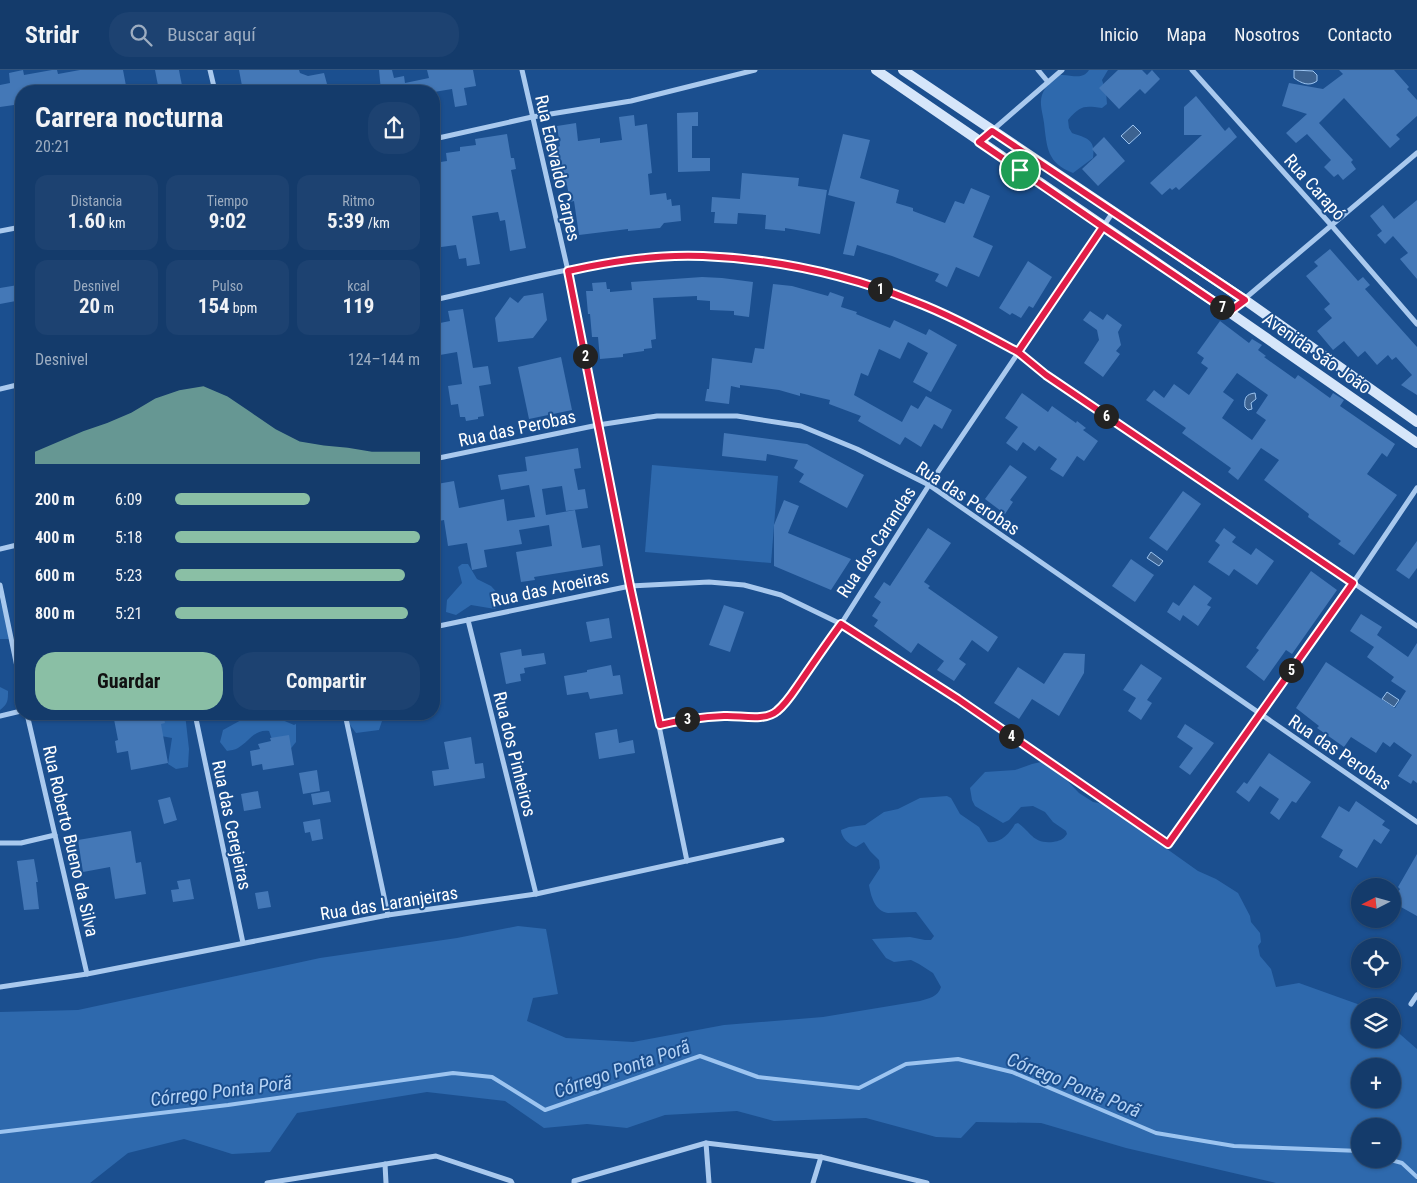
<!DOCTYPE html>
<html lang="es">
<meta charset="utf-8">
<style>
:root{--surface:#143b6b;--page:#1d4271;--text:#f1f3f6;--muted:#9dadc1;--line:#33557e;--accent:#8abfa5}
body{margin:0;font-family:"Roboto Condensed",sans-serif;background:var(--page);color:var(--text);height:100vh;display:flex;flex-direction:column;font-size:19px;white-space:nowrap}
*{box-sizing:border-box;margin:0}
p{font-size:16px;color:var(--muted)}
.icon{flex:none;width:28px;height:28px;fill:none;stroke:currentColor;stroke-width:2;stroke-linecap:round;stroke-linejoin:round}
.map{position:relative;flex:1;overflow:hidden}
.drawer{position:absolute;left:15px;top:15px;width:425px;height:635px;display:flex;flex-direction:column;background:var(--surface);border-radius:20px;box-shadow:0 1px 4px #0004,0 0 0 1px var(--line)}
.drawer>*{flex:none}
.needle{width:32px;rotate:264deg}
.tools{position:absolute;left:1351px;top:808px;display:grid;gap:10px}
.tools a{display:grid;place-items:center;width:50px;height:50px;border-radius:50%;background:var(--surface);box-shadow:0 1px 4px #0004,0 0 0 1px var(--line);font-size:25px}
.pin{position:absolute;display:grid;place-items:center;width:42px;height:42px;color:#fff;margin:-21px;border:2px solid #fff;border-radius:50%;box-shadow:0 1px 5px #0007}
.km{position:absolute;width:25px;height:25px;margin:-12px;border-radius:50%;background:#222;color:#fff;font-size:14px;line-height:25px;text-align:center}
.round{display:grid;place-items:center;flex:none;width:52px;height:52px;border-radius:20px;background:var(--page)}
.head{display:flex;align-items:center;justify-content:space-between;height:85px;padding:0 20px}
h1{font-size:28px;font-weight:700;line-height:38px}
.metrics{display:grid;grid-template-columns:repeat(3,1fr);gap:8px;height:85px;padding:5px 20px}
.metrics div{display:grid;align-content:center;border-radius:12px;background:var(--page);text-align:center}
.metrics b{font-size:21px;font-weight:700}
.metrics small{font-size:14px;font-weight:400}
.metrics p{font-size:14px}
.chart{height:140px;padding:10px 20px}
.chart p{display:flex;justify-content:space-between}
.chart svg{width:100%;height:90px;margin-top:5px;fill:var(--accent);opacity:.7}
.cta{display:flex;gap:10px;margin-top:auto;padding:10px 20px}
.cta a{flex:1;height:58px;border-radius:20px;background:var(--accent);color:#111;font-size:20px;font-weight:700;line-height:58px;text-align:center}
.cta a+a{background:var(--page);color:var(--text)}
ul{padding:0 20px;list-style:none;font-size:16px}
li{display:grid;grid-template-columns:80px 60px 1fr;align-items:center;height:38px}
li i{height:12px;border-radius:6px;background:var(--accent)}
header{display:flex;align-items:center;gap:30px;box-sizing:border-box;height:70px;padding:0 25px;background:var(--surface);border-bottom:1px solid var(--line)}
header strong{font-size:24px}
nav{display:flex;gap:28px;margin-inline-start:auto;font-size:18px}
.search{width:350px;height:45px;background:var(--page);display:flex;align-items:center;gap:12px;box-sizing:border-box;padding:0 18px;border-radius:20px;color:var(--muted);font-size:19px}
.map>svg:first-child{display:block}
</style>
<header>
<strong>Stridr</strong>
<div class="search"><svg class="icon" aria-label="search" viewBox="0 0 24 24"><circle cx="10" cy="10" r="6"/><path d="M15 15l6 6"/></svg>Buscar aquí</div>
<nav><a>Inicio</a><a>Mapa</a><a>Nosotros</a><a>Contacto</a></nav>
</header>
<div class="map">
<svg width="1417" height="1113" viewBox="0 0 1417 1113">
<rect width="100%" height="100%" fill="#1b4f8f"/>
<g fill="#2e69ad" fill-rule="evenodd">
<path d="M1089 0H1108L1102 10 1106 22 1107 34 1102 38C1084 36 1081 35 1068 50L1069 58 1072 63C1086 68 1096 69 1093 88L1073 103C1047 93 1047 78 1044 53 1043 44 1039 34 1042 25 1045 16 1053 10 1060 5 1071 4 1082 11 1089 0Z"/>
<polygon points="652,395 778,406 771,493 645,482"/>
<polygon points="462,494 468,494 477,509 491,516 503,529 495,539 471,535 456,545 446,542 447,530 462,513 458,497"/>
<polygon points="0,530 6,550 9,569 0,569"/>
<path d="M0 617 8 621C8 630 8 634 0 640Z"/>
<polygon points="159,644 185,644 189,679 188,697 176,699 168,694 172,668 145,663"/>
<path d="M246 644H277L280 649 294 655 296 654V672L288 682 277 683 269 661C254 659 249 672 238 678 235 680 230 680 227 681L220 672 223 660 243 649Z"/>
<polygon points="342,644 378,644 382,645 383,648 379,660 356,663"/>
<path d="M1045 691 1055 698 1079 723 1093 732 1109 735 1136 748 1160 774 1198 801 1216 809 1238 823 1250 846 1251 852 1260 863 1261 872 1258 876 1260 886 1271 899 1276 917 1299 913 1363 936H1360V969H1392L1393 958 1417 979V1113H1276L1126 1078 1041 1053 976 1052 961 1068 936 1067 866 1048 774 1051 737 1041 665 1045 627 1058 587 1054 544 1058 505 1031 427 1022 297 1043 270 1082 232 1084 184 1069 128 1083 90 1113H0V942L78 940 320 888 457 868 518 856 546 859 558 924 533 928 527 951 566 968 633 972 724 955 823 947 920 931C929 928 938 927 941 917L933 903 919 894 911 890 894 892 886 888 872 869 910 867 925 870H931L934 866 916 842 888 843C875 841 871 827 869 815L880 798 879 790 870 781 864 772 856 777C849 775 841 767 841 760L849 757 865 755 884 742 898 739 920 728 947 726 951 728 960 744 979 757 988 772C1000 774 1010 763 1015 754L1018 753C1032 763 1033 774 1053 772 1059 771 1063 770 1067 764L1066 761 1053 752 1045 742 1033 736 1021 737 1009 750 1003 753 975 736 972 730 970 718 985 702 1015 700 1032 694ZM1360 996H1392V1029H1360ZM1360 1056H1392V1089H1360Z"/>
</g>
<g fill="#3c6290" stroke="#9cc4f0">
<path d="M1294 0 1313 1 1317 5V11C1309 17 1301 13 1294 8Z"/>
<polygon points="1133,55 1141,63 1129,74 1121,66"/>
<path d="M1255 323 1256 329 1251 333 1252 339 1248 340 1245 337C1244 328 1246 324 1255 323Z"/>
<polygon points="1151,482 1163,491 1159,496 1147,488"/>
<polygon points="1387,622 1399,630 1394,637 1382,629"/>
</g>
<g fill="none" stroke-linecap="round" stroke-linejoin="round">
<g stroke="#9cc4f0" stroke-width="4">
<polyline points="0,1062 228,1035 453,1003 492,1007 545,1040 700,986 758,1007 859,1018 906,994 958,989 1012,1002 1156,1063 1234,1076 1360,1081"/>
<polyline points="1387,1089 1402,1093 1417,1107"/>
</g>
</g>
<g fill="#4478b7" fill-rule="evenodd">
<polygon points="23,0 24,5 52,0 57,0 58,4 80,0 123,0 127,21 21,21 21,42 15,42 14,35 0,37 0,15 10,13 9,3"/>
<polygon points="155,0 179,0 183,21 159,21"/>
<polygon points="239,0 299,0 300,3 308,6 324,3 327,14 296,20 296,21 243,21"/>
<polygon points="379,0 392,0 394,8 404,6 405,13 429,8 427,0 473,0 476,16 464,18 467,35 455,37 452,19 434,22 381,21"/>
<polygon points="1118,0 1142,0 1147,5 1152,0 1160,9 1145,24 1140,19 1119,39 1099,18"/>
<polygon points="1339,0 1394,0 1409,17 1407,19 1417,30 1417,46 1396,65 1400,69 1390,78 1344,28 1319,53 1353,90 1351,92 1356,99 1343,110 1338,104 1334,107 1324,97 1331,90 1307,64 1296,73 1286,63 1307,44 1282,36 1289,13 1323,19 1343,4"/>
<polygon points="1196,26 1225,61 1229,57 1237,67 1179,120 1176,117 1172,120 1170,118 1162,125 1150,113 1202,65 1184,65 1184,37"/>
<polygon points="698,42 698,56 692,56 692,88 710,88 710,101 678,102 677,43"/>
<polygon points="634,45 635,56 647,54 652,103 648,104 650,125 666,123 667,130 671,129 672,136 680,135 681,151 664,153 660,158 628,161 628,159 579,165 574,131 570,132 567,115 563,116 558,77 560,76 557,56 576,53 578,71 600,68 600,73 622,70 619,47"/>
<polygon points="507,64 511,88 514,88 516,99 511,100 526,178 510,181 505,150 500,151 498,142 472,146 480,194 467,196 466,188 459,189 456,175 434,178 434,127 438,126 434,93 447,91 446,83 460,81 460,77 476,75 475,69"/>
<polygon points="843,64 870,70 860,108 899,120 896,133 913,138 913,141 945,153 955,131 964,134 971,118 990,126 973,167 993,176 979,207 956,197 947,217 935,211 939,204 892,186 857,175 854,186 843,184 855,132 828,125"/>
<polygon points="1104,67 1125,91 1098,116 1082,99 1097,85 1092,79"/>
<polygon points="742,103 799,108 798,116 827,120 820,164 785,158 785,161 765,159 766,145 738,143 737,154 714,153 715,142 711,142 712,127 740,129"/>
<polygon points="1417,130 1417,209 1400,189 1408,183 1393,166 1385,174 1377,165 1382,161 1370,146 1383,135 1394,149"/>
<polygon points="1330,179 1358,211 1363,207 1370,215 1365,219 1417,277 1417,325 1401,315 1412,305 1396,287 1392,290 1388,285 1377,295 1365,281 1358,287 1344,271 1333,280 1317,261 1332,248 1324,239 1330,234 1306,206 1318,196 1314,192"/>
<polygon points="1028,191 1052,207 1033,238 1029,236 1021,248 1012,243 1010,245 999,238"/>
<polygon points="702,207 722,208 753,212 749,247 734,245 734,241 710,240 710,231 697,230 697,226 653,228 656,269 651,270 652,278 644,279 644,281 623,284 623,287 600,289 598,267 592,267 590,244 588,244 586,221 593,221 592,213 606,212 607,219 610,219 610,222 632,220 631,212"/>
<polygon points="773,214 792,216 828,226 830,222 844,227 841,237 857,242 856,244 890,258 894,250 926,265 929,259 957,275 931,322 913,312 928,283 908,272 900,289 879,279 868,306 861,303 854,325 902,352 911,335 918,339 926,326 952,340 942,359 934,354 921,377 905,367 900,375 858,351 861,346 829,334 830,330 800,323 800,326 779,320 740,315 740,318 731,316 729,334 705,331 707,319 709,319 712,288 752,293 755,278 764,279"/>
<polygon points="18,215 21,230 0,234 0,218"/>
<polygon points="543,223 547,250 533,268 498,272 495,248 510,227 518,233 524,226"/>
<polygon points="463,239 473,298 488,296 491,314 479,316 484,346 478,347 478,349 466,351 465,347 460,347 458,334 451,335 448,316 462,314 457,282 440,285 440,283 434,284 435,254 450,251 448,241"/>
<polygon points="1090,241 1103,250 1107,244 1122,255 1118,262 1121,275 1116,281 1120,284 1103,307 1084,293 1099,270 1097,260 1083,250"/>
<path d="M1220 251 1249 273 1252 269 1262 275 1258 280 1266 286 1264 287 1295 309 1298 305 1330 328 1333 323 1344 330 1340 336 1395 374 1387 387 1382 383 1367 404 1397 425 1354 485 1338 474 1341 471 1308 447 1309 444 1264 410 1279 390 1261 378 1238 410 1228 402 1231 398 1182 363 1186 358 1146 330 1154 320 1164 328 1174 314 1189 325 1208 298 1201 293 1204 288 1197 283ZM1237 303 1268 325 1256 343 1266 350 1252 370 1222 348 1234 330 1223 322Z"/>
<polygon points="561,287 572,340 529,349 518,297"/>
<polygon points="1022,323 1048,342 1052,336 1076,353 1077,351 1086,358 1083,360 1098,371 1084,391 1077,386 1063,407 1050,399 1057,389 1039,376 1035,381 1023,372 1017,381 1006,373 1018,357 1005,348"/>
<polygon points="724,363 807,374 864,405 847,438 799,412 804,404 794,398 798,390 767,384 766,391 722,386"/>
<polygon points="578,378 581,398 574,399 578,420 585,419 588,438 566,441 562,416 542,419 546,445 575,440 582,478 600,475 603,496 534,507 535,510 521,512 516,482 552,476 549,455 519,460 522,474 484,480 487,497 472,500 467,473 448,476 444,450 434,452 434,423 439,422 437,414 454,411 459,438 504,429 507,451 535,447 529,415 501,420 498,405 527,401 525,387"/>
<polygon points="1010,395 1027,407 1010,430 1013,432 1005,444 985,429"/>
<polygon points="1183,421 1201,434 1167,481 1149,468"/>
<polygon points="784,430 799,436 788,463 851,489 831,520 774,496 774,455"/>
<polygon points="928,458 951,473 924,512 930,516 928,518 998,567 988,582 972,570 959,589 966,594 954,611 937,600 944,591 918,573 911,583 874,556 878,550 872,546 881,532 874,527 884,512 890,516"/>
<polygon points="1224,458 1236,467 1232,472 1251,485 1256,478 1274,491 1257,515 1234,499 1229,506 1208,492 1220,475 1215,471"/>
<polygon points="1417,471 1417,498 1409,509 1396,500"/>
<polygon points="1131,489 1154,505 1135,532 1112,516"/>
<polygon points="1311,501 1337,520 1292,584 1286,580 1264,611 1246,597 1259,580 1256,578"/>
<polygon points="1194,515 1212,528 1207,535 1211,537 1198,556 1183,545 1180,551 1167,542 1173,532 1179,536"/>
<polygon points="724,535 744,542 730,582 709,575"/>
<polygon points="1361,544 1382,557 1377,565 1408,587 1417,573 1417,713 1413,710 1411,714 1398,706 1412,685 1394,672 1390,677 1383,672 1376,683 1351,667 1344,677 1317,658 1319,656 1296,638 1326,592 1395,638 1406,621 1391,611 1394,607 1367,587 1374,577 1350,561"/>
<polygon points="609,548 612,568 590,572 586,552"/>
<polygon points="521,579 522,586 544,583 546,594 524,598 525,603 520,604 521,611 506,614 500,583"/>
<polygon points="1064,583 1085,584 1084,603 1059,646 1032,629 1019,649 994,633 1018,597 1044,614"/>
<polygon points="1141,594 1162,608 1147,630 1152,633 1141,650 1128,641 1136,628 1123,620"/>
<polygon points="611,595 613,606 620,605 623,624 590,629 588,622 567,625 564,606 587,602 587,600"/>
<polygon points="113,644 163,644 165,653 161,654 168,693 131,700 128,681 117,683 115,671 118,670"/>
<polygon points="1185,654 1214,673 1190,705 1179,697 1193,678 1177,667"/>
<polygon points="617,659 619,673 633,670 635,683 599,689 595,663"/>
<polygon points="289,665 294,695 263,700 262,694 252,696 250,681 260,679 258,674 271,671 270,668"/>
<polygon points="471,667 475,694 483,693 485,708 434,716 432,701 449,699 444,672"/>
<polygon points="1269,683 1311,712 1296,733 1292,731 1279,750 1270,743 1279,729 1260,716 1249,732 1236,722 1244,712 1247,714"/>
<polygon points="317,700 320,721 303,724 299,703"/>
<polygon points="258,721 261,738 244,741 241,724"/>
<polygon points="329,721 331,732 313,735 311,724"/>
<polygon points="170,727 177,750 164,754 158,730"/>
<polygon points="1356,731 1385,751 1382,755 1390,760 1381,774 1374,769 1357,798 1339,787 1343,780 1321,767 1339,736 1349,742"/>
<polygon points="320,749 323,769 312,771 310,762 305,763 303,752"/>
<polygon points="131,761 136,793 141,792 146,824 115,829 110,797 83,802 78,770"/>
<polygon points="1417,784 1417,846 1392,832 1400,819 1398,817"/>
<polygon points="34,789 38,812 36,812 39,839 24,840 17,791"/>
<polygon points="190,809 194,829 173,832 171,820 179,819 177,811"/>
<polygon points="268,821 271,837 258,839 255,823"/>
</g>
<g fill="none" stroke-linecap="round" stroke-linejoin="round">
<g stroke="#a9c9ee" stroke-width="5">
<polyline points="210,0 215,21"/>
<polyline points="522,0 568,201 630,516 687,791"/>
<polyline points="1038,0 1048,12"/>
<polyline points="1192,0 1332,156 1417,254"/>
<polyline points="434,69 532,47 631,31 755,0"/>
<polyline points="979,72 1062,0"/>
<polyline points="0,161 21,157"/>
<path d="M434 230C507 214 581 193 656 187 766 179 880 209 977 260 991 268 1007 274 1020 284 1029 290 1038 298 1046 305L1417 556"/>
<polyline points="1229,242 1417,83"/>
<polyline points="0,319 21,314"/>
<polyline points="434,389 598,355 657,346 737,346 801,356 857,379 929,415 1417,752"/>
<polyline points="0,479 21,474"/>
<polyline points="0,515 21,616"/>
<polyline points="468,550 536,824"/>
<polyline points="434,557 630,516 709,512 744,515 781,525 841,554 958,629 1168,775 1353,513 1417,418"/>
<polyline points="27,644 87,904"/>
<polyline points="195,644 243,873"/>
<polyline points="345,644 388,845"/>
<polyline points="0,646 21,641"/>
<polyline points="660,655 696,648 726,646 767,645 777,642 789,628 841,554 929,415 1113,142"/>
<polyline points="0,773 21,773 55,765"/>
<polyline points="0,917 87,904 388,845 536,824 782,770"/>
<polyline points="1411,934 1417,925"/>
<polyline points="706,1073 709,1113"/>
<polyline points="385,1094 386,1113"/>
<polyline points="267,1113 436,1086 511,1111 512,1113"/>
<polyline points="574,1113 574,1111 706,1073 821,1087 927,1113"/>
<polyline points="813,1113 821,1087"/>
</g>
<g stroke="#d6e6fa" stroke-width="10">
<polyline points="876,0 1229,242 1417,373"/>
<polyline points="903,0 1245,230 1417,352"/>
</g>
</g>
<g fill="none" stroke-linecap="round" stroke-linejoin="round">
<g stroke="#fff" stroke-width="10">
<path id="route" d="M1020 100 1103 157 1018 282C984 264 950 245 913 231 846 204 775 189 703 186 658 184 612 191 568 201L630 516 660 655C681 650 702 647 724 646 740 645 764 652 777 641 787 633 794 621 801 611 814 592 827 573 841 554L958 629 1168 774 1353 513 1046 305 1018 282 1103 157 1229 242 1245 230 992 61 979 72 1020 100"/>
</g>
<use href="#route" stroke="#e11d48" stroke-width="6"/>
</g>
<g text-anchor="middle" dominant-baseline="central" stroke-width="4" stroke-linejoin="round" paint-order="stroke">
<g font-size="18" fill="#fff" stroke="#1b4f8f">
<text transform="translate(558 98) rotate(77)">Rua Edevaldo Carpes</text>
<text transform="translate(1315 117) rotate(48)">Rua Carapó</text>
<text transform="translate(1317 283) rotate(35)">Avenida São João</text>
<text transform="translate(517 358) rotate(-12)">Rua das Perobas</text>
<text transform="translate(968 428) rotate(33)">Rua das Perobas</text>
<text transform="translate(876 472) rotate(-57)">Rua dos Carandas</text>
<text transform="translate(550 518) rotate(-12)">Rua das Aroeiras</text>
<text transform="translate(1340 682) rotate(34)">Rua das Perobas</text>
<text transform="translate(515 684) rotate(76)">Rua dos Pinheiros</text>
<text transform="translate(232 755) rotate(78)">Rua das Cerejeiras</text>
<text transform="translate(71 771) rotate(77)">Rua Roberto Bueno da Silva</text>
<text transform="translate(389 833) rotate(-9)">Rua das Laranjeiras</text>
</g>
<g font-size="19" font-style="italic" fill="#b5d3f5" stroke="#1b4f8f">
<text transform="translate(622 999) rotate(-19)">Córrego Ponta Porã</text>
<text transform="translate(1074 1015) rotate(22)">Córrego Ponta Porã</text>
<text transform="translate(221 1021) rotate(-7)">Córrego Ponta Porã</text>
</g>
</g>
</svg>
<div class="tools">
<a><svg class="needle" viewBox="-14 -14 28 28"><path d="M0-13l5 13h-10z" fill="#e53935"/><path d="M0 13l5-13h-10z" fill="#9dadc1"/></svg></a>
<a><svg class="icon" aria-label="locate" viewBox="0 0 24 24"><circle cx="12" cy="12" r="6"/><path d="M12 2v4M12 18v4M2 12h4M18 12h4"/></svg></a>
<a><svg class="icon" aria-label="layers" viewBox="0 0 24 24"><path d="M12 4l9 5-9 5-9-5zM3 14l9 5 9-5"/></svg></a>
<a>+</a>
<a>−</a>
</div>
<div class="pin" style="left:1020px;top:100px;background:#1e9e55"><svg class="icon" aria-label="arrive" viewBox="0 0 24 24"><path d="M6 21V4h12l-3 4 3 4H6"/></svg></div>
<b class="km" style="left:880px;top:219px">1</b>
<b class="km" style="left:585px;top:286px">2</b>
<b class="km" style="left:687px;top:649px">3</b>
<b class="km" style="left:1011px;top:666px">4</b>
<b class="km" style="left:1291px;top:600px">5</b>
<b class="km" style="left:1106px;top:346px">6</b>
<b class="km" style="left:1222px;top:237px">7</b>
<section class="drawer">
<div class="head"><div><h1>Carrera nocturna</h1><p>20:21</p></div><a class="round"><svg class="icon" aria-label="share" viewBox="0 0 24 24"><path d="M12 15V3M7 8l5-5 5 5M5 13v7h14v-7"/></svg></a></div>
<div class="metrics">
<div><p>Distancia</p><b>1.60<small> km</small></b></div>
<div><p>Tiempo</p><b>9:02</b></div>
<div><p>Ritmo</p><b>5:39<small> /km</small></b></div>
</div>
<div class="metrics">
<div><p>Desnivel</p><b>20<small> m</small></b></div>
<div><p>Pulso</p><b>154<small> bpm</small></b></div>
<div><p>kcal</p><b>119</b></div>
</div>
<div class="chart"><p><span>Desnivel</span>124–144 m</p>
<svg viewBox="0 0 160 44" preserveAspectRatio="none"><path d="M0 44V38L10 33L20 28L30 24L40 19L50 12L60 8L70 6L80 11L90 19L100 27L110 33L120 35L130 36L140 38L150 38L160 38V44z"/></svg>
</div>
<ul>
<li><b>200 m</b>6:09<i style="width:55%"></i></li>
<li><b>400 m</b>5:18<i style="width:100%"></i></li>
<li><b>600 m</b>5:23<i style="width:94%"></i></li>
<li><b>800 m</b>5:21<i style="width:95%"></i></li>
</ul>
<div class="cta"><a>Guardar</a><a>Compartir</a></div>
</section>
</div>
